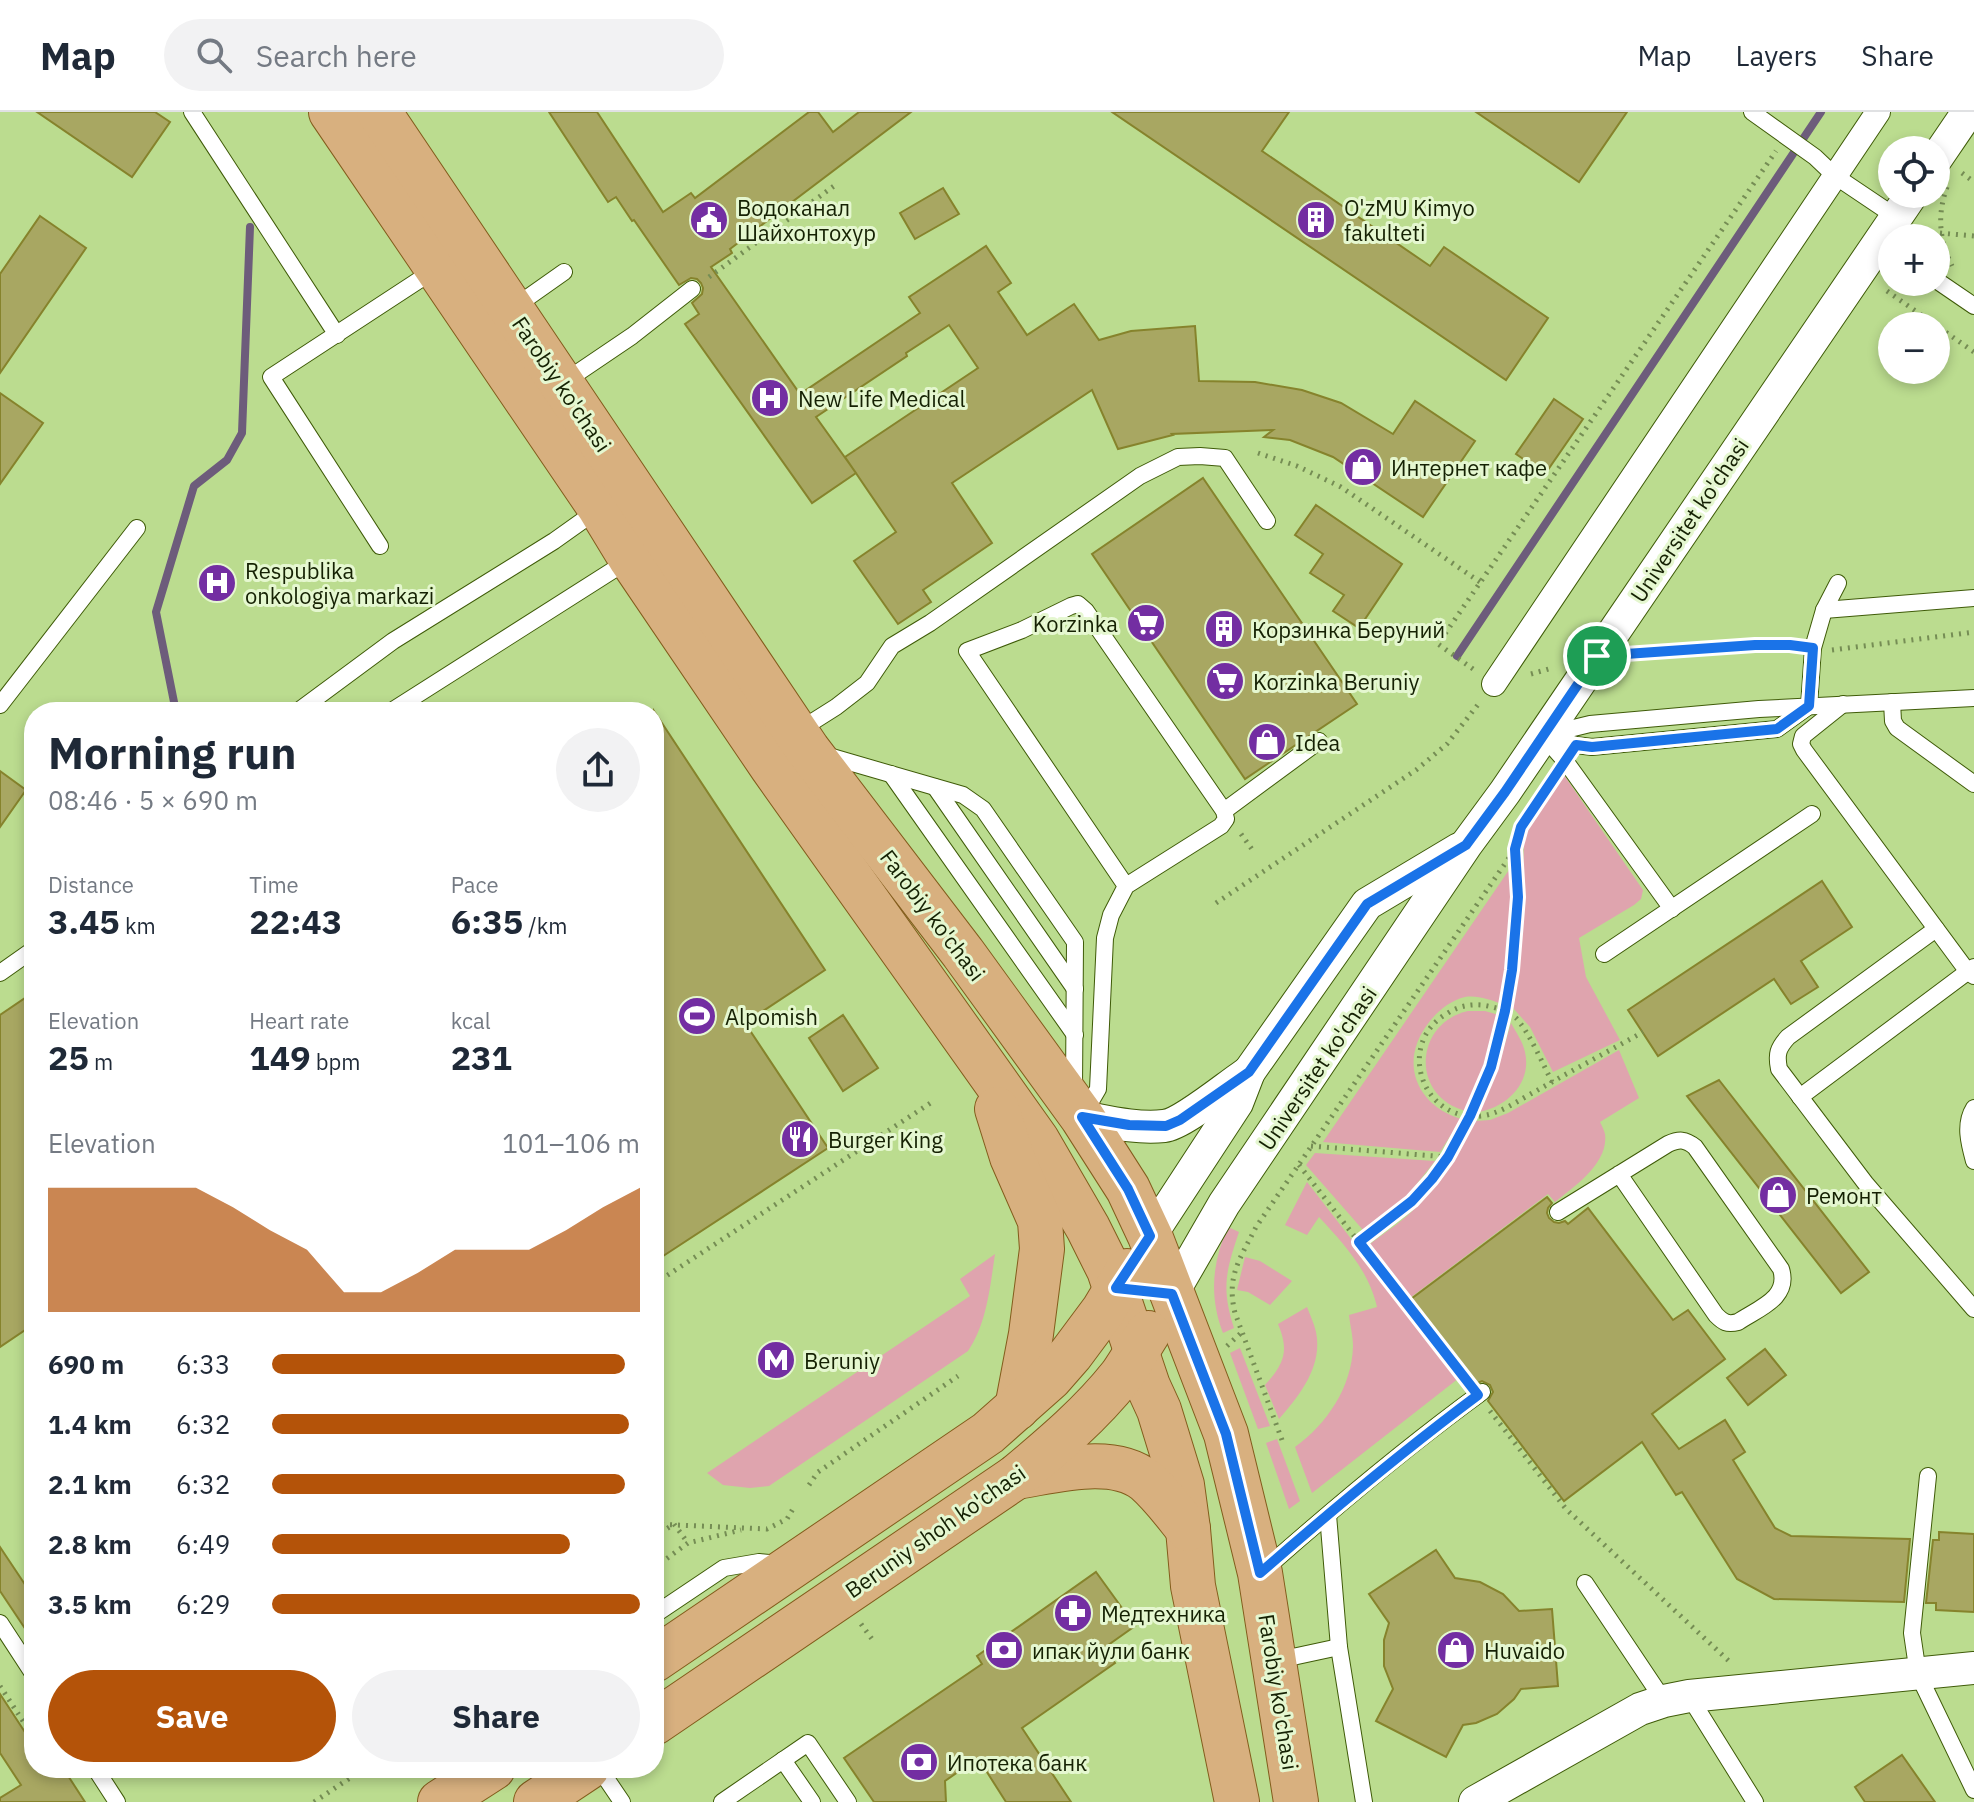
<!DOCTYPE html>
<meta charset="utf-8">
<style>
:root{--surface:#fff;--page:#f2f2f3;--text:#1f2937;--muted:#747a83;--line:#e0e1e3;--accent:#b45309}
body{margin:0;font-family:"IBM Plex Sans",sans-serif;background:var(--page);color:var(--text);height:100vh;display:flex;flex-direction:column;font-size:30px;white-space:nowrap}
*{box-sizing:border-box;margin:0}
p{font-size:26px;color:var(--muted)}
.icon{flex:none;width:44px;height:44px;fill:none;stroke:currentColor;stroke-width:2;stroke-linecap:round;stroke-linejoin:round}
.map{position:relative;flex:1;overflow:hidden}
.sheet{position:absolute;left:24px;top:590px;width:640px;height:1076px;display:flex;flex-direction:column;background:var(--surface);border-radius:32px;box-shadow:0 4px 12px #0003}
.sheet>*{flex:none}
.fabs{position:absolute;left:1878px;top:24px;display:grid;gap:16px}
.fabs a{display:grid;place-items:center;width:72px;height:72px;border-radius:50%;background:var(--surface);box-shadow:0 4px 12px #0003;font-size:40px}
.pin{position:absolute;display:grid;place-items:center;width:68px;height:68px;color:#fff;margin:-34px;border:4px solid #fff;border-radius:50%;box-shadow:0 2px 8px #0007}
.round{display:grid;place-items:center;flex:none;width:84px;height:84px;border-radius:42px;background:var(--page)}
.overview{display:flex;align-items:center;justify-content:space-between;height:136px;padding:0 24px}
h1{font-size:44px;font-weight:700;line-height:60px}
.stats{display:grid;grid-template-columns:repeat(3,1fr);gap:12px;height:136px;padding:8px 24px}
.stats div{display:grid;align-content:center}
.stats b{font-size:34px;font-weight:700}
.stats small{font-size:22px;font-weight:400}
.stats p{font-size:22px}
.chart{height:224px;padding:16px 24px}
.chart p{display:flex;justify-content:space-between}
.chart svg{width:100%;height:144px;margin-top:8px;fill:var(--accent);opacity:.7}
.action{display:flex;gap:16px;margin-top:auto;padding:16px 24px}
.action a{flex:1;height:92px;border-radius:48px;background:var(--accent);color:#fff;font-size:32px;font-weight:700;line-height:92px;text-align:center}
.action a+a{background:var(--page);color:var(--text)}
ul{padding:0 24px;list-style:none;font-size:26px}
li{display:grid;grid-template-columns:128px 96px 1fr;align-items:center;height:60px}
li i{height:20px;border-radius:10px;background:var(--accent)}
header{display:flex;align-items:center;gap:48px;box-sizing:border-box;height:112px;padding:0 40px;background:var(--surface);border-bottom:2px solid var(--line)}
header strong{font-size:38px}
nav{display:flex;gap:44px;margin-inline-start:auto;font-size:28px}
.search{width:560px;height:72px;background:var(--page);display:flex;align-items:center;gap:20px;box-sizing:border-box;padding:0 28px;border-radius:44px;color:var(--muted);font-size:30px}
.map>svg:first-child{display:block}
</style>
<header>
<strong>Map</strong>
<div class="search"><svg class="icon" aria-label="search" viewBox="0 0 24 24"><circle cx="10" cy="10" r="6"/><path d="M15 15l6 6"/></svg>Search here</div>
<nav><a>Map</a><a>Layers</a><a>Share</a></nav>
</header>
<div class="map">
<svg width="1974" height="1690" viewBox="0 0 1974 1690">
<rect width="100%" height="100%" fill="#bbdc8f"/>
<g fill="#dfa4ae">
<polygon points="1564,663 1643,778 1641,787 1634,793 1579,826 1586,865 1620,928 1553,960 1530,915 1513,896 1522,804 1524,725 1526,718"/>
<path d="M1511 755V800L1502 892C1490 888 1478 883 1465 885 1451 888 1438 899 1430 909 1398 948 1415 993 1461 1007L1440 1040 1323 1030Z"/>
<path d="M1468 899H1485L1499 903 1486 950 1466 999C1410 985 1414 911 1468 899Z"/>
<path d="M1511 911C1516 920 1523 930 1525 940 1532 971 1507 995 1479 1000L1498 955Z"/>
<path d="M1619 938 1639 986 1600 1010C1602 1014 1604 1018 1605 1022 1609 1051 1574 1075 1555 1090L1548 1082 1410 1186 1370 1132C1387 1119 1405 1108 1419 1092 1442 1068 1457 1037 1475 1009L1490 1008 1508 1001Z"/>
<polygon points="1315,1041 1435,1049 1407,1084 1363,1118 1306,1053"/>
<path d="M1307 1070 1459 1266 1312 1381 1295 1335C1327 1312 1352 1275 1353 1234 1353 1224 1350 1213 1349 1203L1377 1195C1369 1159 1344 1132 1319 1105L1307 1123 1285 1113Z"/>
<path d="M1228 1115 1239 1120C1226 1159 1221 1176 1234 1216L1223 1221C1209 1185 1212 1150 1228 1115Z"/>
<path d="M995 1142C990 1175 987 1211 968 1239L769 1374 750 1376 723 1373 707 1361 970 1184 960 1167Z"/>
<polygon points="1245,1145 1260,1149 1292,1169 1270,1193 1248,1180 1237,1178"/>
<path d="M1307 1195C1310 1203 1314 1211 1316 1220 1323 1254 1300 1283 1279 1307L1265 1273C1285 1251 1289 1238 1278 1212Z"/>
<polygon points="1240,1236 1270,1314 1258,1317 1230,1241"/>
<polygon points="1277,1327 1300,1389 1289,1397 1266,1331"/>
</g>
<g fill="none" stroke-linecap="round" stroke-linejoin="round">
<g stroke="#6d5c7b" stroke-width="8">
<polyline points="1457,544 1821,0"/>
<polyline points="176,600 156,500 194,374 227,348 242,321 250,115"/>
</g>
</g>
<g fill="#a8a762" stroke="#86832c" stroke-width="2">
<polygon points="37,0 155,0 170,10 132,65"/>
<polygon points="549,0 597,0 663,100 691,81 695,86 809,0 818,0 833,20 859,0 911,0 730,137 732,141 711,155 800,282 920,201 909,185 986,134 1011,171 998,180 1027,223 1074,192 1099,228 1131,219 1195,214 1199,269 1255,270 1302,278 1341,291 1393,322 1415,289 1475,329 1423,405 1333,345 1290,328 1264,325 1273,318 1172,322 1173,323 1118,337 1092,278 952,371 992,431 923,478 931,490 898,512 854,449 896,420 845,345 978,256 949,213 906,241 907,244 816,305 856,361 812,391 685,212 699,202 692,191 702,182 703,176 701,171 697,167 691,166 679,173 634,108 632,109 616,85 608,90"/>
<polygon points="1112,0 1289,0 1262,39 1430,154 1444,135 1548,206 1506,268"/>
<polygon points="1476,0 1627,0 1579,70"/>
<polygon points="943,76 959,102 915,127 900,101"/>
<polygon points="40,104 86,136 0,261 0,162"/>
<polygon points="0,281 43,311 0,372"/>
<polygon points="1554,287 1583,307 1545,362 1516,342"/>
<polygon points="1203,366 1357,592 1245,667 1092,442"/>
<polygon points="1316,393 1402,452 1359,516 1333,499 1344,483 1310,461 1323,442 1295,423"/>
<polygon points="654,599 825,858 745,911 828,1036 654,1150"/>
<polygon points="0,659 26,678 0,715"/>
<polygon points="1822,769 1852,815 1801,849 1818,875 1791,892 1774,867 1658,944 1628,898"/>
<polygon points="34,880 34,1212 0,1235 0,903"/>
<polygon points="843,903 878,956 843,979 809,926"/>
<polygon points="1719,968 1869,1160 1841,1181 1687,984"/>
<polygon points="1547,1085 1552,1091 1548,1096 1547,1101 1549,1106 1554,1110 1559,1111 1565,1109 1568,1112 1588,1096 1673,1208 1688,1198 1725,1247 1652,1302 1679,1337 1725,1308 1745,1340 1733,1348 1775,1416 1791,1424 1910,1427 1904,1490 1774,1487 1737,1467 1682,1380 1676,1383 1642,1330 1564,1389 1488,1289 1493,1280 1490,1273 1482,1269 1475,1272 1411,1187"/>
<polygon points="1765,1237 1786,1263 1748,1293 1727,1266"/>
<polygon points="1939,1420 1974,1422 1974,1500 1936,1498 1936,1491 1926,1491 1933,1428 1939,1428"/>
<polygon points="0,1435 34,1486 34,1530 0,1479"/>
<polygon points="1436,1438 1455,1466 1480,1470 1503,1482 1519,1499 1552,1497 1558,1574 1521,1577 1514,1587 1497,1602 1476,1611 1463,1613 1446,1645 1376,1609 1393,1577 1384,1554 1384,1528 1389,1511 1369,1482"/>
<polygon points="1096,1460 1135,1514 1104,1536 1115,1551 1022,1616 1071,1690 1006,1690 978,1646 945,1669 946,1690 874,1690 844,1646 982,1552 977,1544"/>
<polygon points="0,1582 34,1634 34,1656 63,1656 85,1690 0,1690 0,1686 21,1673 0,1641"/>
<polygon points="1902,1643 1935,1690 1865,1690 1855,1675"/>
</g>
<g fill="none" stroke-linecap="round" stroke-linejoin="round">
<g stroke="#3f5b08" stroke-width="18">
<g id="service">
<polyline points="192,0 337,223"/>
<polyline points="1752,0 1815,45 1835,64 1896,105"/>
<polyline points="1936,168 1974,194"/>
<polyline points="513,196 564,160"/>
<polyline points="564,270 632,224 692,177"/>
<polyline points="380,434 271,265 436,157"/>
<polyline points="1824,498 1974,486"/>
<polyline points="1892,590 1893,609 1897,616 1974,672"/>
<polyline points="1843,592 1803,624 1801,632 1804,638 1968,860 1974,864"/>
<polyline points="0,593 137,416"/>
<polyline points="297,600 393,529 554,429 599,397"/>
<polyline points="390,600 629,448"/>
<polyline points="798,619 836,595 867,571 892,534 930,511 1140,364 1178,345 1200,344 1225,346 1267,409"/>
<polyline points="1545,623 1590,612 1759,597 1974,586"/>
<polyline points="1545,624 1576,633 1592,635 1777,617 1809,594 1813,536 1824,498 1838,471"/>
<polyline points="1544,625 1566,650 1672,797"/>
<polyline points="825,643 963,683 983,697 1075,830 1074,976"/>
<polyline points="891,662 1075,923"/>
<polyline points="935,675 1075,877"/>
<polyline points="1224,699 1319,629"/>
<path d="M1936 817 1788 925C1778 936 1776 942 1779 957L1866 1072 1974 1197"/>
<polyline points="1604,842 1812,702"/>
<polyline points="0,861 34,837"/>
<polyline points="1800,985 1974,855"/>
<path d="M1974 996C1964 1012 1969 1031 1974 1049"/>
<polyline points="1084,1001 1098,977 1105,826 1111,803 1126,774 1221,714 1226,707 1224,699 1086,499 1078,492 1071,494 1022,518 967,539 1126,774"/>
<path d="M1558 1100 1668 1032C1679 1027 1685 1027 1695 1035L1781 1157C1790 1186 1759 1196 1738 1210 1727 1213 1723 1210 1716 1203L1619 1062"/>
<polyline points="1928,1364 1912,1521 1918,1562 1974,1678"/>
<polyline points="1328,1403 1339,1535 1364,1690"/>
<path d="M1265 1457C1334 1396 1406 1335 1482 1280"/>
<polyline points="1585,1471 1664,1589"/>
<polyline points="654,1503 724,1456 759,1450 779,1452"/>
<polyline points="0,1511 34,1563"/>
<polyline points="1274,1549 1339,1535"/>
<polyline points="1689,1584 1755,1690"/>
<polyline points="783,1648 812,1690"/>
<polyline points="95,1656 117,1690"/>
<polyline points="599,1656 622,1690"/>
<polyline points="722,1690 808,1631 848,1690"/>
</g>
</g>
<g stroke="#3f5b08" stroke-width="26">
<polyline id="pedestrian" points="1494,572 1878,0"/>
</g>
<g stroke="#3f5b08" stroke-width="34">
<g id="minor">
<polyline points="1936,47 1968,0"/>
<path d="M1082 1005C1109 1010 1137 1017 1164 1014 1183 1012 1230 972 1249 960"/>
<polyline points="1150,1124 1237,991 1249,960 1367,792 1459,737"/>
<polyline points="1172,1182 1224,1092 1466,733 1505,680 1912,82"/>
<polyline points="1475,1690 1640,1597 1664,1589 1689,1584 1974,1556"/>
</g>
</g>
<g stroke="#835c1c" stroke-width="46">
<g id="primary">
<polyline points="331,0 600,396 631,447 772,655 1037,1028 1088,1116 1109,1158 1148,1274 1159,1298 1182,1373 1188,1417 1193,1474 1237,1690"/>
<polyline points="379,0 808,638 963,841 1082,1005 1128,1077 1150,1124 1226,1322 1260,1461 1296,1690"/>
<polyline points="997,997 1012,1045 1040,1109 1042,1137 1031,1222 1017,1296"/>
<path d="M1016 1365C1055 1359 1113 1342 1146 1369 1162 1383 1175 1401 1188 1417"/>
<polyline points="654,1548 988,1321 1050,1266 1071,1242 1103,1199 1127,1159"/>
<path d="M654 1611 1016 1365C1053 1334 1091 1302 1121 1264 1131 1250 1139 1235 1148 1221"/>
<polyline points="440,1690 493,1656"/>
<polyline points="536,1690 587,1656"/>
</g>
</g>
<g stroke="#758d54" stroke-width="5" stroke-dasharray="2 6" stroke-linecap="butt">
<polyline points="1962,61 1974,70"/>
<path d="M1947 75C1937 103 1939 127 1952 154"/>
<polyline points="1940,121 1974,124"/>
<polyline points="709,165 834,74"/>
<polyline points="1887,179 1974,240"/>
<polyline points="1258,341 1297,354 1341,375 1480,470"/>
<polyline points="1832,538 1974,520"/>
<polyline points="1633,542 1755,533 1794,533"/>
<polyline points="1473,557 1438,532 1776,39"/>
<polyline points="1531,562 1552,556"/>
<polyline points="1241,722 1254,740"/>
<polyline points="1216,791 1416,658 1447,632 1480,590"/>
<path d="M1552 970C1543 952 1529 920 1516 906 1507 898 1494 895 1482 893 1470 892 1459 894 1448 901 1395 930 1421 1010 1481 1004 1500 1002 1519 988 1536 979 1571 959 1607 940 1643 920"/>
<polyline points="1311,1034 1447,1045"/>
<polyline points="1299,1053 1467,1269"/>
<path d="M1359 1130C1377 1117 1396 1104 1412 1089 1468 1037 1505 931 1512 856 1514 833 1518 806 1518 783 1518 761 1512 738 1521 716 1527 701 1545 680 1555 666"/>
<polyline points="654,1172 932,990"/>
<polyline points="32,1214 34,1216"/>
<polyline points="1227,1234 1242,1220"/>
<polyline points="1490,1299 1566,1397 1731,1551"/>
<path d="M1282 1328 1235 1201C1226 1164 1240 1147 1256 1115L1515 737"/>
<polyline points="809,1373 818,1360 958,1264"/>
<polyline points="654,1412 767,1417 787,1407 794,1395"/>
<polyline points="654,1425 674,1412 688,1431"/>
<polyline points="654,1456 688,1431 741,1418"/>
<polyline points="861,1512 872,1527"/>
<polyline points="0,1574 34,1626"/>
<polyline points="314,1690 365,1656"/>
</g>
<use href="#service" stroke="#fff" stroke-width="16"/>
<use href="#pedestrian" stroke="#fff" stroke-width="24"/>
<use href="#minor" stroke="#fff" stroke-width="32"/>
<use href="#primary" stroke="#d8b07f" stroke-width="44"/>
</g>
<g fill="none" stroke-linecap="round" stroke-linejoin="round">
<g stroke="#fff" stroke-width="16">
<path id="route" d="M1755 533H1790L1813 536 1809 594 1777 617 1592 635 1576 633 1521 715 1515 737 1518 785 1512 858 1505 899 1491 955 1470 1004 1448 1045 1432 1067 1412 1089 1359 1130 1478 1283C1403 1339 1331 1399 1260 1461L1226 1322 1172 1182 1116 1176 1150 1124 1128 1077 1082 1005 1129 1013 1166 1014 1180 1008 1249 960 1367 792 1466 733 1505 680 1597 544Z"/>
</g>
<use href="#route" stroke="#1a73e8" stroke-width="10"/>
</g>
<defs>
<g id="civic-disc" transform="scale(2)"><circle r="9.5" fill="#732ea2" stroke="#e5f7d0"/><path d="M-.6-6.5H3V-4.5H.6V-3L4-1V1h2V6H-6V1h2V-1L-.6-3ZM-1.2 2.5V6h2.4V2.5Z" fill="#fff"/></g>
<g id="building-disc" transform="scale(2)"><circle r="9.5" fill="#732ea2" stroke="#e5f7d0"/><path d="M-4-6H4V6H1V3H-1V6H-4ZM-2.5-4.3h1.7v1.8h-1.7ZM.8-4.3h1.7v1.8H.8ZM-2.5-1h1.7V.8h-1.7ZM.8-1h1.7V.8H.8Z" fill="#fff"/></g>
<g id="hospital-disc" transform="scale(2)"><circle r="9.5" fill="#732ea2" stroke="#e5f7d0"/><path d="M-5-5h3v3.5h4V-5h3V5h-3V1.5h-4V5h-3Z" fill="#fff"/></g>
<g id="shop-disc" transform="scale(2)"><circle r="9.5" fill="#732ea2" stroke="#e5f7d0"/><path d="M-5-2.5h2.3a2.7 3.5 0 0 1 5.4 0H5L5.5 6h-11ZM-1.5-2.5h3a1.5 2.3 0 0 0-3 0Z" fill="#fff"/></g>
<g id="supermarket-disc" transform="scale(2)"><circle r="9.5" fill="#732ea2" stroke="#e5f7d0"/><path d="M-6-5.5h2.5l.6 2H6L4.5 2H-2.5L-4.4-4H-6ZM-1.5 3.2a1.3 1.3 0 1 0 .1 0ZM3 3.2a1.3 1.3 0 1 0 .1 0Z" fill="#fff"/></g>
<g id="stadium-disc" transform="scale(2)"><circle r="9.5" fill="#732ea2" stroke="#e5f7d0"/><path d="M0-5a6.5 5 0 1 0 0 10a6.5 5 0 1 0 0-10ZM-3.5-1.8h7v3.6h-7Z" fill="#fff"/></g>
<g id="restaurant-disc" transform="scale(2)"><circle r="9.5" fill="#732ea2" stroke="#e5f7d0"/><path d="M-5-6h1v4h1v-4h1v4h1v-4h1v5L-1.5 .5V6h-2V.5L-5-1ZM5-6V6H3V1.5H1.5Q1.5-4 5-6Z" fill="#fff"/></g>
<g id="metro-disc" transform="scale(2)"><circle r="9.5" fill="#732ea2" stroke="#e5f7d0"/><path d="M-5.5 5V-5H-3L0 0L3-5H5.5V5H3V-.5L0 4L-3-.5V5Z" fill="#fff"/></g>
<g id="pharmacy-disc" transform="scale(2)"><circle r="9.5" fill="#732ea2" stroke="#e5f7d0"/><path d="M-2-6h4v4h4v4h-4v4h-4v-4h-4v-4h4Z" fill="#fff"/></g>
<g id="bank-disc" transform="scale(2)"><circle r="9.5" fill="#732ea2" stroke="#e5f7d0"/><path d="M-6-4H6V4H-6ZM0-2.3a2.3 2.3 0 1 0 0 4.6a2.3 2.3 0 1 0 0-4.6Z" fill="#fff"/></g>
</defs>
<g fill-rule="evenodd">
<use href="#civic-disc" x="709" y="108"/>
<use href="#building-disc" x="1316" y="108"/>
<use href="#hospital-disc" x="770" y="286"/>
<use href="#shop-disc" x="1363" y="355"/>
<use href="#hospital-disc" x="217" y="471"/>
<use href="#supermarket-disc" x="1146" y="511"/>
<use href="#building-disc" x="1224" y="517"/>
<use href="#supermarket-disc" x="1225" y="569"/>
<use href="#shop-disc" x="1267" y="630"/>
<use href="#stadium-disc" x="697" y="904"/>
<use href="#restaurant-disc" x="800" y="1027"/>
<use href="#shop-disc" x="1778" y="1083"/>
<use href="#metro-disc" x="776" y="1248"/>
<use href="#pharmacy-disc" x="1073" y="1501"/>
<use href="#bank-disc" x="1004" y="1538"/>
<use href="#shop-disc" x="1456" y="1538"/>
<use href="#bank-disc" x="919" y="1650"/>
</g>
<g text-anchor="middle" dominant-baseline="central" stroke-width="6" stroke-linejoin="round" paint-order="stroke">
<g font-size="22" fill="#152103" stroke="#e5f7d0" text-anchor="start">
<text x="737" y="95">Водоканал<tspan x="737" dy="25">Шайхонтохур</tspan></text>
<text x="1344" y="95">O'zMU Kimyo<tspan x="1344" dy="25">fakulteti</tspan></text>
<text x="798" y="286">New Life Medical</text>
<text x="1391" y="355">Интернет кафе</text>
<text x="245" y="458">Respublika<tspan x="245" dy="25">onkologiya markazi</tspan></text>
<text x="1118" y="511" text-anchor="end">Korzinka</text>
<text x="1252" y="517">Корзинка Беруний</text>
<text x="1253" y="569">Korzinka Beruniy</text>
<text x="1295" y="630">Idea</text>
<text x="725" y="904">Alpomish</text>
<text x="828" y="1027">Burger King</text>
<text x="1806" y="1083">Ремонт</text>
<text x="804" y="1248">Beruniy</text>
<text x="1101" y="1501">Медтехника</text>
<text x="1032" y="1538">ипак йули банк</text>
<text x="1484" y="1538">Huvaido</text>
<text x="947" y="1650">Ипотека банк</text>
</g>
<g font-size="22" fill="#152103" stroke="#e5f7d0">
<text transform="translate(562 272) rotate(56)">Farobiy ko'chasi</text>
<text transform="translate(1689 408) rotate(-56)">Universitet ko'chasi</text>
<text transform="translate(933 803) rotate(53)">Farobiy ko'chasi</text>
<text transform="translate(1317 956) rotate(-56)">Universitet ko'chasi</text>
<text transform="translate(935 1419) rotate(-35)">Beruniy shoh ko'chasi</text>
<text transform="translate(1279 1580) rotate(81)">Farobiy ko'chasi</text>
</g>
</g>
</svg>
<div class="fabs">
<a><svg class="icon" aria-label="locate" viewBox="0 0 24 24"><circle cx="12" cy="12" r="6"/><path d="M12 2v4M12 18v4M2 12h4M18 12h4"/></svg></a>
<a>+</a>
<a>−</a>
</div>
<div class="pin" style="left:1597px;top:544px;background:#1e9e55"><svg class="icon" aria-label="arrive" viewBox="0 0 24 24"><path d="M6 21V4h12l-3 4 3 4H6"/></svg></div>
<section class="sheet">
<div class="overview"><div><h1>Morning run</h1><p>08:46 · 5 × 690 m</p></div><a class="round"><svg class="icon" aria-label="share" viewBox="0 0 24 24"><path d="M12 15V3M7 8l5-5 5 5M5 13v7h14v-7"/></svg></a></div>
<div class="stats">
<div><p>Distance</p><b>3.45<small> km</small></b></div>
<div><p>Time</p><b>22:43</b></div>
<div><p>Pace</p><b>6:35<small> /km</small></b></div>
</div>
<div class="stats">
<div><p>Elevation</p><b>25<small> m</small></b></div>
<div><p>Heart rate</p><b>149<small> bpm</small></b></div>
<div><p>kcal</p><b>231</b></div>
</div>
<div class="chart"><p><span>Elevation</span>101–106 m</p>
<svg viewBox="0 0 160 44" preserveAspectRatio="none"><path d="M0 44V6L10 6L20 6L30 6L40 6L50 12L60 19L70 25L80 38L90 38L100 32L110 25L120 25L130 25L140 19L150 12L160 6V44z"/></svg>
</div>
<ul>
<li><b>690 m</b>6:33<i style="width:96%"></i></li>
<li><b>1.4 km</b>6:32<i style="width:97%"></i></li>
<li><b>2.1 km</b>6:32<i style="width:96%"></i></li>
<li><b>2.8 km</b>6:49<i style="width:81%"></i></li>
<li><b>3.5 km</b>6:29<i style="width:100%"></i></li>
</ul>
<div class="action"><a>Save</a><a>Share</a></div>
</section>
</div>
